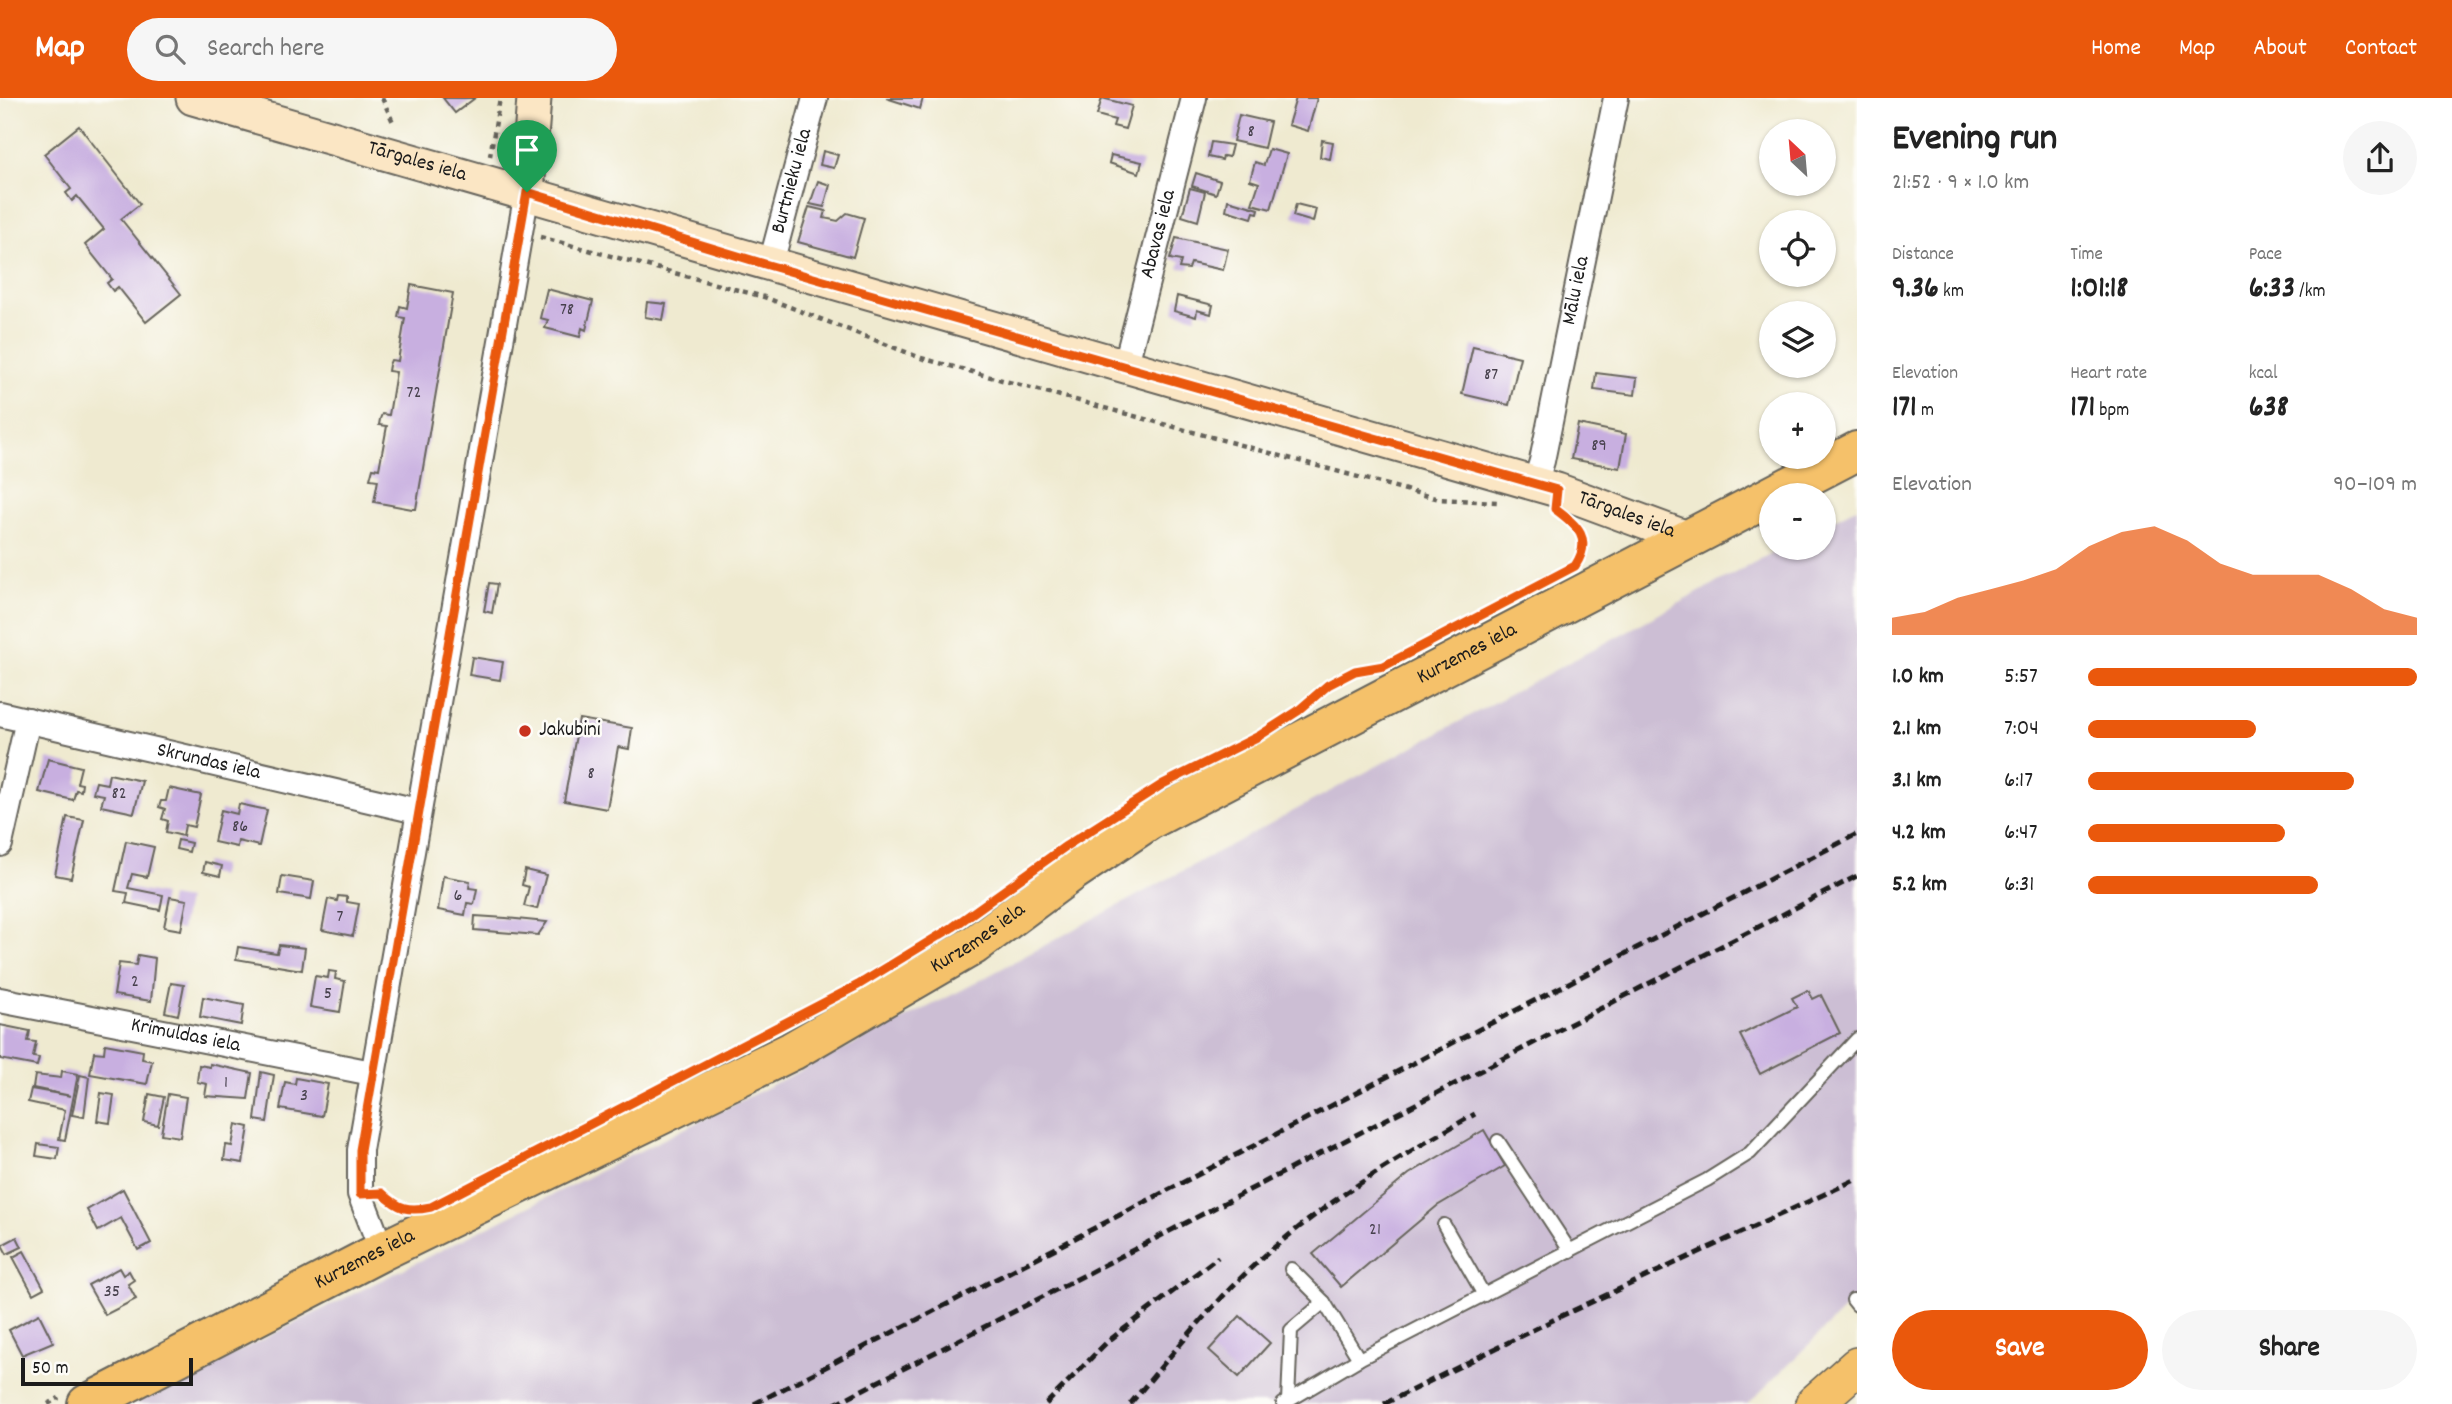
<!DOCTYPE html>
<meta charset="utf-8">
<style>
:root{--surface:#fff;--page:#f6f6f6;--text:#222;--muted:#767676;--accent:#ea580c}
body{margin:0;font-family:Dekko,sans-serif;background:var(--page);color:var(--text);height:100vh;display:flex;flex-direction:column;font-size:26px;white-space:nowrap}
*{box-sizing:border-box;margin:0}
p{font-size:23px;color:var(--muted)}
.icon{flex:none;width:38px;height:38px;fill:none;stroke:currentColor;stroke-width:2;stroke-linecap:round;stroke-linejoin:round}
.map{position:relative;flex:1;overflow:hidden}
.details{display:flex;flex-direction:column;background:var(--surface);width:595px}
.details>*{flex:none}
.needle{width:46px;rotate:334deg}
.controls{position:absolute;left:1759px;top:21px;display:grid;gap:14px}
.controls a{display:grid;place-items:center;width:77px;height:77px;border-radius:50%;background:var(--surface);box-shadow:0 2px 5px #0004;font-size:35px}
.scale{position:absolute;left:21px;bottom:18px;width:172px;box-sizing:border-box;padding-left:7px;border:4px solid #1c1c1c;border-top:0;font-size:19px;line-height:24px;white-space:nowrap;color:#1c1c1c;-webkit-text-stroke:5px #fdfcf7;paint-order:stroke}
.pin{position:absolute;display:grid;place-items:center;width:60px;height:60px;color:#fff;margin:-72px -30px;border-radius:50% 50% 50% 0;rotate:-45deg;box-shadow:0 0 7px #0007}
.pin .icon{rotate:45deg}
.round{display:grid;place-items:center;flex:none;width:74px;height:74px;border-radius:37px;background:var(--page)}
.headline{display:flex;align-items:center;justify-content:space-between;height:119px;padding:0 35px}
h1{font-size:38px;font-weight:800;line-height:52px}
.stats{display:grid;grid-template-columns:repeat(3,1fr);gap:10px;height:119px;padding:7px 35px}
.stats div{display:grid;align-content:center}
.stats b{font-size:30px;font-weight:800}
.stats small{font-size:19px;font-weight:400}
.stats p{font-size:19px}
.chart{height:196px;padding:14px 35px}
.chart p{display:flex;justify-content:space-between}
.chart svg{width:100%;height:126px;margin-top:7px;fill:var(--accent);opacity:.7}
.primary-button{display:flex;gap:14px;margin-top:auto;padding:14px 35px}
.primary-button a{flex:1;height:80px;border-radius:42px;background:var(--accent);color:#fff;font-size:28px;font-weight:800;line-height:80px;text-align:center}
.primary-button a+a{background:var(--page);color:var(--text)}
ul{padding:0 35px;list-style:none;font-size:23px}
li{display:grid;grid-template-columns:112px 84px 1fr;align-items:center;height:52px}
li i{height:18px;border-radius:9px;background:var(--accent)}
header{display:flex;align-items:center;gap:42px;box-sizing:border-box;height:98px;padding:0 35px;background:var(--accent);color:#fff}
header strong{font-size:33px}
nav{display:flex;gap:38px;margin-inline-start:auto;font-size:24px}
.search{width:490px;height:63px;background:var(--page);display:flex;align-items:center;gap:18px;box-sizing:border-box;padding:0 24px;border-radius:38px;color:var(--muted);font-size:26px}
main{display:flex;flex:1;min-height:0}
.map>svg:first-child{display:block}
</style>
<header>
<strong>Map</strong>
<div class="search"><svg class="icon" aria-label="search" viewBox="0 0 24 24"><circle cx="10" cy="10" r="6"/><path d="M15 15l6 6"/></svg>Search here</div>
<nav><a>Home</a><a>Map</a><a>About</a><a>Contact</a></nav>
</header>
<main>
<div class="map">
<svg width="1857" height="1306" viewBox="0 0 1857 1306">
<rect width="100%" height="100%" fill="#fdfcf7"/>
<filter id="ink" filterUnits="userSpaceOnUse"><feTurbulence type="fractalNoise" baseFrequency=".0143" numOctaves="2"/><feDisplacementMap in="SourceGraphic" scale="14" xChannelSelector="R" yChannelSelector="G"/><feConvolveMatrix kernelMatrix="1 2 1 2 8 2 1 2 1" color-interpolation-filters="sRGB"/></filter>
<filter id="wash" filterUnits="userSpaceOnUse"><feTurbulence type="fractalNoise" baseFrequency=".00686" numOctaves="4" result="noise"/><feDisplacementMap in="SourceGraphic" scale="28" xChannelSelector="R" yChannelSelector="G"/><feGaussianBlur stdDeviation="1.57" result="paint"/><feColorMatrix in="noise" values="0 0 0 0 0 0 0 0 0 0 0 0 0 0 0 0 0 1.4 0 .05"/><feComposite in="paint" operator="in"/></filter>
<g filter="url(#wash)">
<rect width="100%" height="100%" fill="#efead0"/>
<polygon fill="#ccbed4" points="1857,409 1857,1199 1748,1306 133,1306 962,892 1781,450 1824,450 1824,427"/>
<g id="blocks">
<g fill="#c8afe0">
<polygon points="443,0 475,0 455,15"/>
<polygon points="886,0 923,0 920,11"/>
<polygon points="1102,0 1132,8 1125,31 1113,28 1115,22 1097,17"/>
<polygon points="1296,0 1317,0 1308,33 1288,27"/>
<polygon points="1239,17 1270,24 1264,50 1233,43"/>
<polygon points="79,28 140,106 121,121 181,196 146,224 118,189 113,193 107,185 112,181 85,147 104,131 77,98 72,103 66,95 71,91 44,56"/>
<polygon points="1322,42 1333,44 1330,61 1320,59"/>
<polygon points="1211,44 1232,47 1229,59 1223,58 1222,62 1208,59"/>
<polygon points="1269,51 1287,56 1271,111 1252,106 1259,85 1250,82 1255,64 1264,67"/>
<polygon points="823,53 838,57 834,70 820,67"/>
<polygon points="1111,57 1142,64 1139,75 1109,65"/>
<polygon points="1196,75 1220,83 1216,96 1192,88"/>
<polygon points="818,83 830,87 824,109 810,106"/>
<polygon points="1190,90 1205,94 1198,123 1182,118"/>
<polygon points="1228,102 1259,111 1258,115 1254,114 1252,120 1226,112"/>
<polygon points="1296,106 1316,111 1313,124 1293,118"/>
<polygon points="809,109 826,113 824,120 838,123 847,115 864,120 853,159 798,144"/>
<polygon points="1176,140 1228,151 1223,172 1191,165 1189,171 1179,170 1181,163 1170,161"/>
<polygon points="411,187 453,195 416,411 412,411 374,404 378,382 370,381 373,370 379,371 387,328 379,327 380,321 382,316 389,317 396,274 388,273 389,267 391,262 398,263 405,220 398,219 400,208 407,210"/>
<polygon points="547,191 593,203 586,232 582,230 580,239 545,230 548,222 540,220"/>
<polygon points="1177,198 1213,207 1211,216 1197,212 1196,219 1174,213"/>
<polygon points="647,204 666,206 663,222 645,219"/>
<polygon points="1473,248 1520,259 1509,307 1462,296"/>
<polygon points="1596,275 1637,280 1635,297 1594,292"/>
<polygon points="1578,326 1626,336 1620,370 1571,361"/>
<polygon points="489,485 497,486 492,515 484,513"/>
<polygon points="472,559 503,564 500,582 469,577"/>
<polygon points="579,621 632,630 629,651 618,649 607,711 564,703"/>
<polygon points="48,661 81,669 77,685 82,686 81,693 76,692 73,702 39,694"/>
<polygon points="109,676 142,683 134,715 101,708 104,697 93,695 96,684 107,686"/>
<polygon points="169,690 201,697 194,729 185,727 183,738 166,734 168,723 162,721 165,711 159,709 161,703 166,703"/>
<polygon points="239,706 267,712 259,748 238,743 237,749 214,744 221,712 237,716"/>
<polygon points="67,719 84,722 71,780 55,777"/>
<polygon points="178,742 191,745 189,754 176,751"/>
<polygon points="126,743 154,749 147,779 132,776 128,790 163,797 160,812 126,805 128,795 115,793"/>
<polygon points="205,764 222,768 220,778 203,774"/>
<polygon points="525,772 546,777 537,811 524,808 529,789 522,787"/>
<polygon points="282,778 314,783 311,801 279,796"/>
<polygon points="443,778 470,783 469,790 477,791 474,806 467,805 465,817 438,812"/>
<polygon points="338,798 347,799 347,804 359,806 353,838 322,832 328,801 337,803"/>
<polygon points="170,799 187,802 181,832 164,829"/>
<polygon points="475,818 506,820 547,824 538,837 474,832"/>
<polygon points="279,847 305,850 302,872 236,861 238,849 277,855"/>
<polygon points="138,857 155,860 151,903 114,897 119,865 136,867"/>
<polygon points="329,873 336,874 335,881 345,883 340,914 310,909 315,878 328,880"/>
<polygon points="171,885 184,887 178,917 165,914"/>
<polygon points="1808,892 1813,901 1821,897 1840,935 1760,976 1740,937 1797,909 1792,900"/>
<polygon points="203,899 244,907 241,927 200,919"/>
<polygon points="0,927 30,933 28,943 36,944 33,959 39,960 37,968 0,961"/>
<polygon points="105,946 143,953 142,961 152,963 147,986 90,976 94,954 104,955"/>
<polygon points="210,966 252,975 248,1001 205,998 207,986 197,984 199,967 210,969"/>
<polygon points="62,973 78,976 65,1042 59,1041 65,1012 28,1004 31,991 71,998 33,990 35,977 61,980"/>
<polygon points="261,974 274,977 267,1024 255,1022"/>
<polygon points="80,977 89,979 84,1019 72,1017"/>
<polygon points="296,980 328,986 322,1018 280,1011 285,984 295,986"/>
<polygon points="101,995 114,997 110,1025 97,1023"/>
<polygon points="149,996 164,999 158,1027 144,1024"/>
<polygon points="168,996 186,999 180,1039 161,1036"/>
<polygon points="236,1026 249,1029 243,1065 224,1062 226,1047 232,1048"/>
<polygon points="1484,1032 1505,1068 1437,1108 1341,1189 1313,1156 1409,1076"/>
<polygon points="38,1046 59,1049 57,1061 36,1058"/>
<polygon points="123,1091 151,1145 138,1152 121,1120 98,1133 87,1112"/>
<polygon points="17,1139 22,1149 7,1156 2,1147"/>
<polygon points="24,1153 44,1190 33,1196 13,1159"/>
<polygon points="119,1170 123,1177 129,1173 134,1182 128,1186 136,1201 105,1217 88,1187"/>
<polygon points="39,1216 53,1244 22,1257 9,1232"/>
<polygon points="1240,1218 1270,1245 1239,1279 1209,1252"/>
</g>
</g>
</g>
<g filter="url(#ink)">
<use href="#blocks" fill-opacity="0" stroke="#66645b" stroke-width="2"/>
<g fill="none" stroke-linecap="round" stroke-linejoin="round">
<g stroke="#66645b" stroke-width="16">
<g id="lane">
<polyline points="1498,1043 1570,1153"/>
<polyline points="1444,1127 1484,1197"/>
<polyline points="1291,1171 1324,1204 1359,1261"/>
<polyline points="1853,1202 1857,1207"/>
<polyline points="1288,1303 1291,1232 1324,1204"/>
<polyline points="1283,1306 1359,1261 1707,1082 1750,1055 1857,941"/>
</g>
</g>
<g stroke="#66645b" stroke-width="28">
<g id="street">
<path id="s1" d="M767 167 774 154 815 0"/>
<path id="s2" d="M1125 270 1194 0"/>
<path id="s3" d="M1535 386 1542 363 1616 0"/>
<path id="s4" d="M0 616 417 713"/>
<polyline points="0,746 28,622"/>
<path id="s5" d="M0 902 372 975"/>
<polyline points="382,1153 360,1096 360,1052 527,94"/>
</g>
</g>
<g stroke="#66645b" stroke-width="37">
<g id="secondary">
<path id="s6" d="M193 0 1557 392 1687 440"/>
<polyline points="527,94 534,0"/>
</g>
</g>
<g stroke="#66645b" stroke-width="40">
<polyline id="primary" points="1814,1306 1857,1268"/>
</g>
<g stroke="#66645b" stroke-width="42">
<g id="highway">
<path id="s7" d="M87 1306 382 1153 792 953 974 847 1072 774 1148 723 1857 353"/>
</g>
</g>
<g stroke="#66645b" stroke-width="4.5" stroke-dasharray="5 5" stroke-linecap="butt">
<polyline points="382,0 393,24"/>
<polyline points="490,58 500,0"/>
<polyline points="540,139 764,199 921,260 1439,401 1497,404"/>
<path d="M1576 429C1584 442 1586 451 1577 465"/>
<path d="M1311 602C1331 585 1349 574 1374 569"/>
<polyline points="386,1100 402,1111"/>
<polyline points="48,1306 59,1300"/>
</g>
<use href="#lane" stroke="#fff" stroke-width="12"/>
<use href="#street" stroke="#fff" stroke-width="24"/>
<use href="#secondary" stroke="#fbe6c4" stroke-width="33"/>
<use href="#primary" stroke="#f5c16b" stroke-width="37"/>
<use href="#highway" stroke="#f5c16b" stroke-width="38"/>
<g stroke="#1c1c1c" stroke-width="5" stroke-dasharray="10 5" stroke-linecap="butt">
<polyline points="754,1306 1857,736"/>
<polyline points="835,1306 1857,778"/>
<polyline points="1046,1306 1107,1244 1218,1159"/>
<path d="M1130 1306C1169 1260 1207 1212 1251 1170 1318 1108 1395 1061 1475 1016"/>
<polyline points="1384,1306 1557,1220 1857,1081"/>
</g>
</g>
</g>
<g fill="none" stroke-linecap="round" stroke-linejoin="round" filter="url(#ink)">
<g stroke="#fff" stroke-width="14">
<path id="route" d="M527 94 768 167 1557 392 1555 411C1578 428 1593 441 1575 468L1384 568 1355 573 1328 587 1298 613 1259 638 1163 686 1066 748 953 829 858 887 431 1109C408 1114 399 1111 382 1095L360 1096V1052Z"/>
</g>
<use href="#route" stroke="#ea580c" stroke-width="9"/>
</g>
<circle fill="#c8321e" stroke="#fdfcf7" stroke-width="2.5" cx="525" cy="633" r="7"/>
<g text-anchor="middle" dominant-baseline="central" stroke-width="5" stroke-linejoin="round" paint-order="stroke">
<g font-size="18" fill="#47414d">
<text x="1251" y="34">8</text>
<text x="567" y="212">78</text>
<text x="1491" y="277">87</text>
<text x="414" y="295">72</text>
<text x="1599" y="348">89</text>
<text x="591" y="676">8</text>
<text x="119" y="696">82</text>
<text x="240" y="729">86</text>
<text x="458" y="798">6</text>
<text x="340" y="819">7</text>
<text x="135" y="884">2</text>
<text x="328" y="896">5</text>
<text x="226" y="985">1</text>
<text x="304" y="998">3</text>
<text x="1375" y="1132">21</text>
<text x="112" y="1194">35</text>
</g>
<g font-size="21" fill="#1c1c1c" stroke="#fdfcf7">
<text stroke="none"><textPath href="#s6" startOffset="233">Tārgales iela</textPath></text>
<text stroke="none"><textPath href="#s1" startOffset="88">Burtnieku iela</textPath></text>
<text stroke="none"><textPath href="#s2" startOffset="138">Abavas iela</textPath></text>
<text stroke="none"><textPath href="#s3" startOffset="198">Mālu iela</textPath></text>
<text stroke="none"><textPath href="#s6" startOffset="1493">Tārgales iela</textPath></text>
<text stroke="none"><textPath href="#s7" startOffset="1573">Kurzemes iela</textPath></text>
<text stroke="none"><textPath href="#s4" startOffset="214">Skrundas iela</textPath></text>
<text stroke="none"><textPath href="#s7" startOffset="1006">Kurzemes iela</textPath></text>
<text stroke="none"><textPath href="#s5" startOffset="189">Krimuldas iela</textPath></text>
<text stroke="none"><textPath href="#s7" startOffset="313">Kurzemes iela</textPath></text>
</g>
<g font-size="21" fill="#1c1c1c" stroke="#fdfcf7" text-anchor="start">
<text x="539" y="633">Jakubini</text>
</g>
</g>
</svg>
<div class="controls">
<a><svg class="needle" viewBox="-14 -14 28 28"><path d="M0-13l5 13h-10z" fill="#e53935"/><path d="M0 13l5-13h-10z" fill="#767676"/></svg></a>
<a><svg class="icon" aria-label="locate" viewBox="0 0 24 24"><circle cx="12" cy="12" r="6"/><path d="M12 2v4M12 18v4M2 12h4M18 12h4"/></svg></a>
<a><svg class="icon" aria-label="layers" viewBox="0 0 24 24"><path d="M12 4l9 5-9 5-9-5zM3 14l9 5 9-5"/></svg></a>
<a>+</a>
<a>−</a>
</div>
<div class="scale">50 m</div>
<div class="pin" style="left:527px;top:94px;background:#1e9e55"><svg class="icon" aria-label="arrive" viewBox="0 0 24 24"><path d="M6 21V4h12l-3 4 3 4H6"/></svg></div>
</div>
<section class="details">
<div class="headline"><div><h1>Evening run</h1><p>21:52 · 9 × 1.0 km</p></div><a class="round"><svg class="icon" aria-label="share" viewBox="0 0 24 24"><path d="M12 15V3M7 8l5-5 5 5M5 13v7h14v-7"/></svg></a></div>
<div class="stats">
<div><p>Distance</p><b>9.36<small> km</small></b></div>
<div><p>Time</p><b>1:01:18</b></div>
<div><p>Pace</p><b>6:33<small> /km</small></b></div>
</div>
<div class="stats">
<div><p>Elevation</p><b>171<small> m</small></b></div>
<div><p>Heart rate</p><b>171<small> bpm</small></b></div>
<div><p>kcal</p><b>638</b></div>
</div>
<div class="chart"><p><span>Elevation</span>90–109 m</p>
<svg viewBox="0 0 160 44" preserveAspectRatio="none"><path d="M0 44V38L10 36L20 31L30 28L40 25L50 21L60 13L70 8L80 6L90 11L100 19L110 23L120 23L130 23L140 28L150 35L160 38V44z"/></svg>
</div>
<ul>
<li><b>1.0 km</b>5:57<i style="width:100%"></i></li>
<li><b>2.1 km</b>7:04<i style="width:51%"></i></li>
<li><b>3.1 km</b>6:17<i style="width:81%"></i></li>
<li><b>4.2 km</b>6:47<i style="width:60%"></i></li>
<li><b>5.2 km</b>6:31<i style="width:70%"></i></li>
</ul>
<div class="primary-button"><a>Save</a><a>Share</a></div>
</section>
</main>
